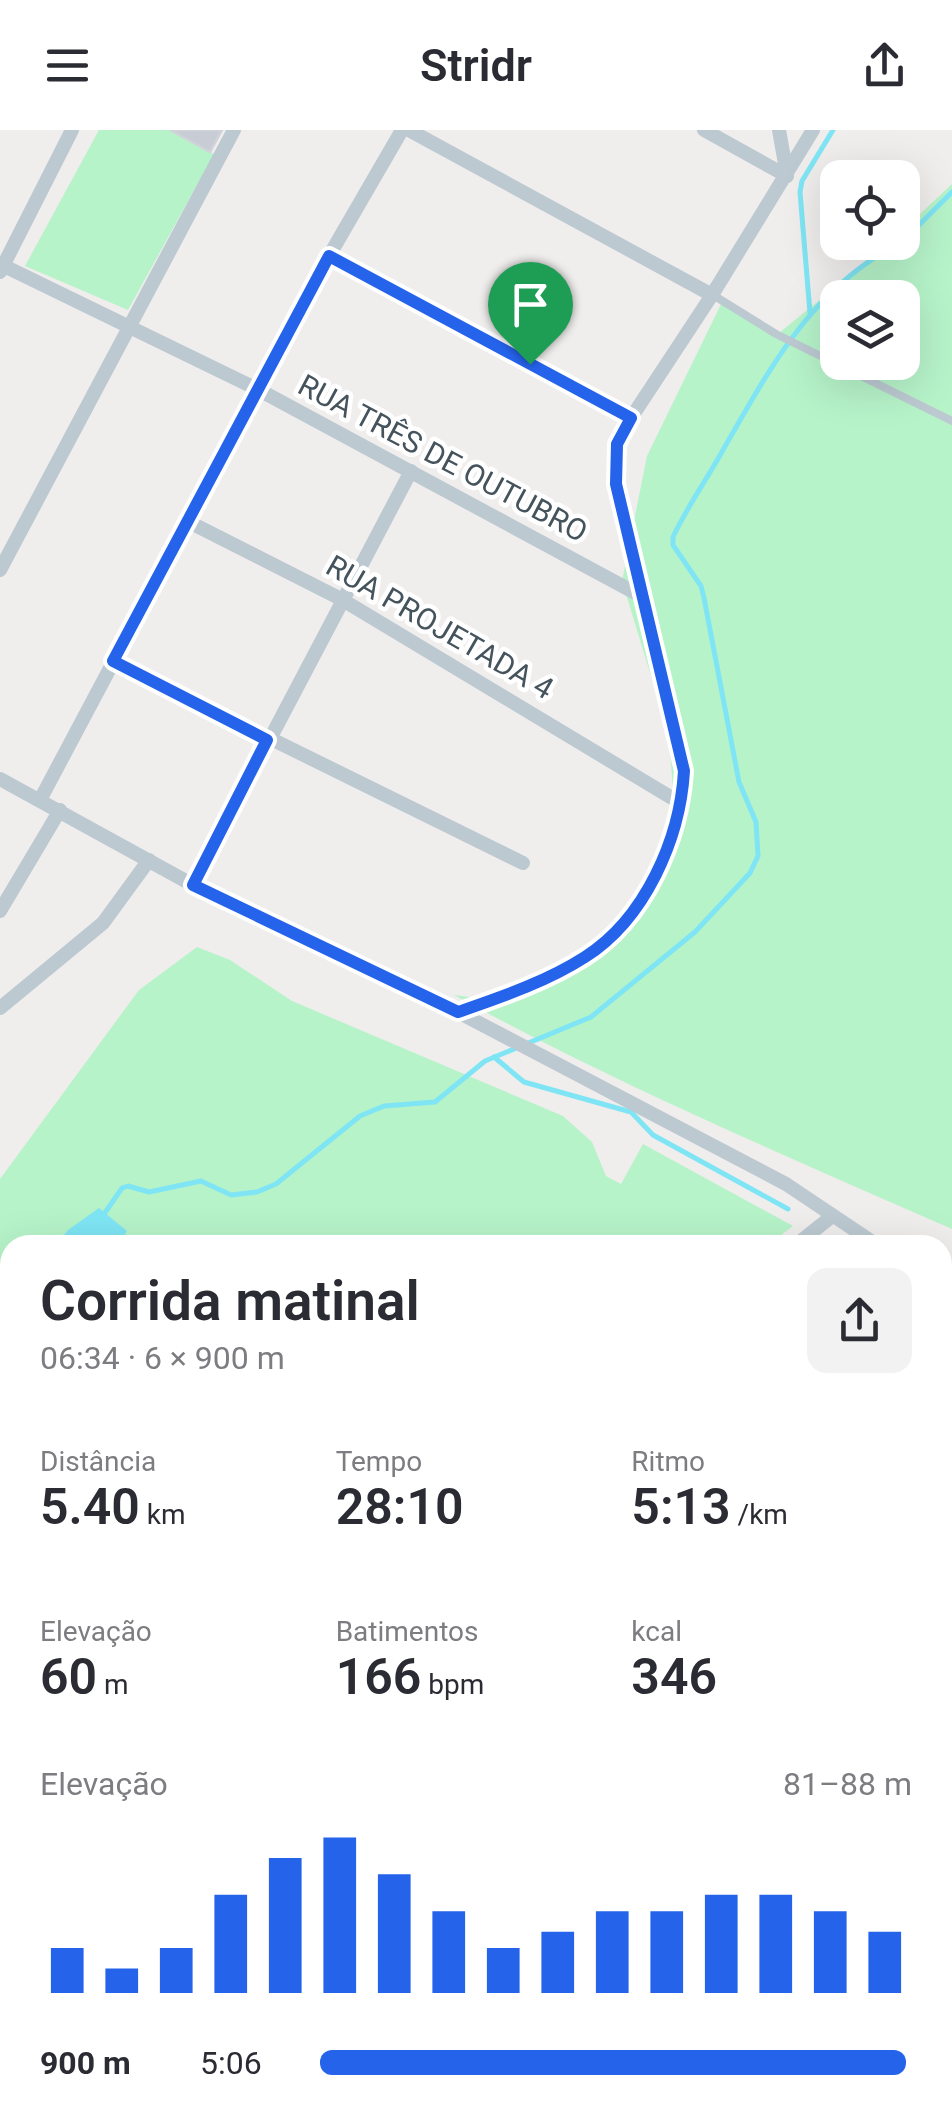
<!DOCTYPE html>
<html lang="pt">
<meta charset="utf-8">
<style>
:root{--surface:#fff;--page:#f2f2f3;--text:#2b2b33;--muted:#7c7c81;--accent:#2563eb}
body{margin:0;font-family:Roboto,sans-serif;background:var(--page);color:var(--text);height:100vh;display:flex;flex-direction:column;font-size:38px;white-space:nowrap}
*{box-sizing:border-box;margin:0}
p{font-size:32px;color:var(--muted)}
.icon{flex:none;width:55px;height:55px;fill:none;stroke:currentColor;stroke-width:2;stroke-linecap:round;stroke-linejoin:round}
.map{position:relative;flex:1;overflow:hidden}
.side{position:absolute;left:0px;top:1105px;width:952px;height:888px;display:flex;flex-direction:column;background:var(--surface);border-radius:30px 30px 0 0;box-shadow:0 10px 40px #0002}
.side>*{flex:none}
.tools{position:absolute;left:820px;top:30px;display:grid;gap:20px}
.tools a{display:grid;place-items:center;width:100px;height:100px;border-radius:20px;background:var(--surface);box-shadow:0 10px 40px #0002;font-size:50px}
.pin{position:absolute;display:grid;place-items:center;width:85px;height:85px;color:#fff;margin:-102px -42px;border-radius:50% 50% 50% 0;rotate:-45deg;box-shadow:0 0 10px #0007}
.pin .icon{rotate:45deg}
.round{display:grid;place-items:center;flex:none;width:105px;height:105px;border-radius:20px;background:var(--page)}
.overview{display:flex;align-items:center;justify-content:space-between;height:170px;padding:0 40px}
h1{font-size:55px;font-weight:600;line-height:75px}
.metrics{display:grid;grid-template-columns:repeat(3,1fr);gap:15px;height:170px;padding:10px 40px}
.metrics div{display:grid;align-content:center}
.metrics b{font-size:50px;font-weight:600}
.metrics small{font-size:28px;font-weight:400}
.metrics p{font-size:28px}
.chart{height:280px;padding:20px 40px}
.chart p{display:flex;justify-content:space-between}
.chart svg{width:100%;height:180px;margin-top:10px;stroke:var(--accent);stroke-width:6}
ul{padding:0 40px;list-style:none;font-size:32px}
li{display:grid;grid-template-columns:160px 120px 1fr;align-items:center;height:75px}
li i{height:25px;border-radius:12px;background:var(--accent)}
header{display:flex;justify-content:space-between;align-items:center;height:130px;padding:0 40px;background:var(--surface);font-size:45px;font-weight:600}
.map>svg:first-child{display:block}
</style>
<header><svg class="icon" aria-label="menu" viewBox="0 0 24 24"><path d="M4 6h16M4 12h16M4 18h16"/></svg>Stridr<svg class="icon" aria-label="share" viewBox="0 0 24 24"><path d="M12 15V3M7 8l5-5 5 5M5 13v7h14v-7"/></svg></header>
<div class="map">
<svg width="952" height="1991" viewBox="0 0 952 1991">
<rect width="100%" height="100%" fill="#f0eded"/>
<polygon fill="#e1dedf" points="943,1174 952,1179 952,1377 943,1384"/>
<g fill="#b6f3c9" fill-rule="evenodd">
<polygon points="99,0 170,0 214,24 128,180 25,136"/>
<path d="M952 54V1099C784 1025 615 954 454 865L508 872 567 838 639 779 674 676 669 605 622 451 647 326 724 168 779 203 890 113 902 112 903 100ZM838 168H902V232H838Z"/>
<polygon points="197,817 230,830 292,871 563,986 592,1012 606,1046 621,1054 643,1014 793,1096 768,1115 119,1115 127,1100 68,1100 56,1115 10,1115 10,1178 0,1189 0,1049 139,860"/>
<polygon points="10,1437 10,1854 0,1854 0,1453"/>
<polygon points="952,1439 952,1720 942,1719 942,1447"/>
<polygon points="943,1916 952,1919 952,1991 454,1991 439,1983 942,1982"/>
</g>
<g fill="#7fe5f4">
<polygon points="99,1078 127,1101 119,1115 56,1115 68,1100"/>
<polygon points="10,1178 10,1437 0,1453 0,1189"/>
</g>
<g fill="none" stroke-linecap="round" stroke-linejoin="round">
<g stroke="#7fe5f4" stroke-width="5">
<polyline points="902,112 952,62"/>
<polyline points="810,183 800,62 802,51 833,0"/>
<polyline points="494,927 524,952 631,982 653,1005 788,1079"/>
<path d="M102 1087 122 1058 128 1056 149 1062 201 1051 231 1065 257 1062 276 1054 360 986 384 976 435 972 485 931 591 887 695 802 750 743 758 726 756 692 739 652 704 468 701 456 673 415V407C687 377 707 349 723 320 772 235 811 159 901 112"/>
<polyline points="941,1982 952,1990"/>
</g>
</g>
<polygon fill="#c8ccd4" stroke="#d0d4da" stroke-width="2.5" points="170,0 222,0 210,22"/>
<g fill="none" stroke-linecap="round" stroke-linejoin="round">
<polyline stroke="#bcc9d1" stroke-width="8" points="713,165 776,204 952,291"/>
<g stroke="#bcc9d1" stroke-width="14">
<polyline points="409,0 712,165"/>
<polyline points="704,0 787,46"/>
<polyline points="779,0 787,45"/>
<polyline points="329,126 631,288"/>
<polyline points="0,134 261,261 643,467"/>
<polyline points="0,142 72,0"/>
<polyline points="189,392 341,469 682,674 684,641 638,437 622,386 614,327 631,288 712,165 813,0"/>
<polyline points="0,440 234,0"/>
<polyline points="113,531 523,733"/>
<polyline points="0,649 193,755 458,882 786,1054 877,1115"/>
<polyline points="40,670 329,126 402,0"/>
<polyline points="193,755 411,341"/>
<polyline points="0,781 60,680"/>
<polyline points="0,878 103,793 149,730"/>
<path d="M458 882C534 856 618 825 655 746 666 723 673 698 682 674"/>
<polyline points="796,1115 831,1087"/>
<polyline points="942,1150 952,1155"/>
<polyline points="942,1425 952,1418"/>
<polyline points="942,1529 952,1533"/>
<polyline points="942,1639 952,1643"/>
<polyline points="942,1916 952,1920"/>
</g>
</g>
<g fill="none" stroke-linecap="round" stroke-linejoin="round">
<g stroke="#fff" stroke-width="20">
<path id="route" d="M329 126 631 288 617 314 616 354 684 641C680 709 645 789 585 827 546 852 501 867 458 882L193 755 267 610 113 531Z"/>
</g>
<use href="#route" stroke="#2563eb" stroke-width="12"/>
</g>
<g text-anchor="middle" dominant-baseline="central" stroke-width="9" stroke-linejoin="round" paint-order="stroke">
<g font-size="30" fill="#44535c" stroke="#fff">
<text transform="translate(443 328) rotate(28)">RUA TRÊS DE OUTUBRO</text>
<text transform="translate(440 497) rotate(30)">RUA PROJETADA 4</text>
</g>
</g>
</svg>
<div class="tools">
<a><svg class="icon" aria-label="locate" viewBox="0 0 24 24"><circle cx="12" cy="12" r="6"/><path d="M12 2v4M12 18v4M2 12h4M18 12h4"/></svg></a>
<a><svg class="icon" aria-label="layers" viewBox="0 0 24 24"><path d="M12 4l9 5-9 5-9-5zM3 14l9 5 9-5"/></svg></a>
</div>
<div class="pin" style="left:530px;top:234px;background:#1e9e55"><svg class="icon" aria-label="arrive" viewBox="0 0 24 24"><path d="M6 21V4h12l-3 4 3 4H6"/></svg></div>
<section class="side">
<div class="overview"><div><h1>Corrida matinal</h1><p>06:34 · 6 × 900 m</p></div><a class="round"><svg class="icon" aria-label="share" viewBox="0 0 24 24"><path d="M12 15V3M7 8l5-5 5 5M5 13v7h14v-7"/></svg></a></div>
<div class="metrics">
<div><p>Distância</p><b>5.40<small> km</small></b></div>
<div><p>Tempo</p><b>28:10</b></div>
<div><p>Ritmo</p><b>5:13<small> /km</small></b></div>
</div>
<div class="metrics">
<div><p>Elevação</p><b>60<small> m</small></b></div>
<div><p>Batimentos</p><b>166<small> bpm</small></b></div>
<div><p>kcal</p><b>346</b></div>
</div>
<div class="chart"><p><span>Elevação</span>81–88 m</p>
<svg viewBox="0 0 160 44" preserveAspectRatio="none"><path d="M5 44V33M15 44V38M25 44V33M35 44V20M45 44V11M55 44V6M65 44V15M75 44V24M85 44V33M95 44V29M105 44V24M115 44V24M125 44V20M135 44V20M145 44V24M155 44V29"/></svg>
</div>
<ul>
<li><b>900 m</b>5:06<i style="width:99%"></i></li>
</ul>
</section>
</div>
